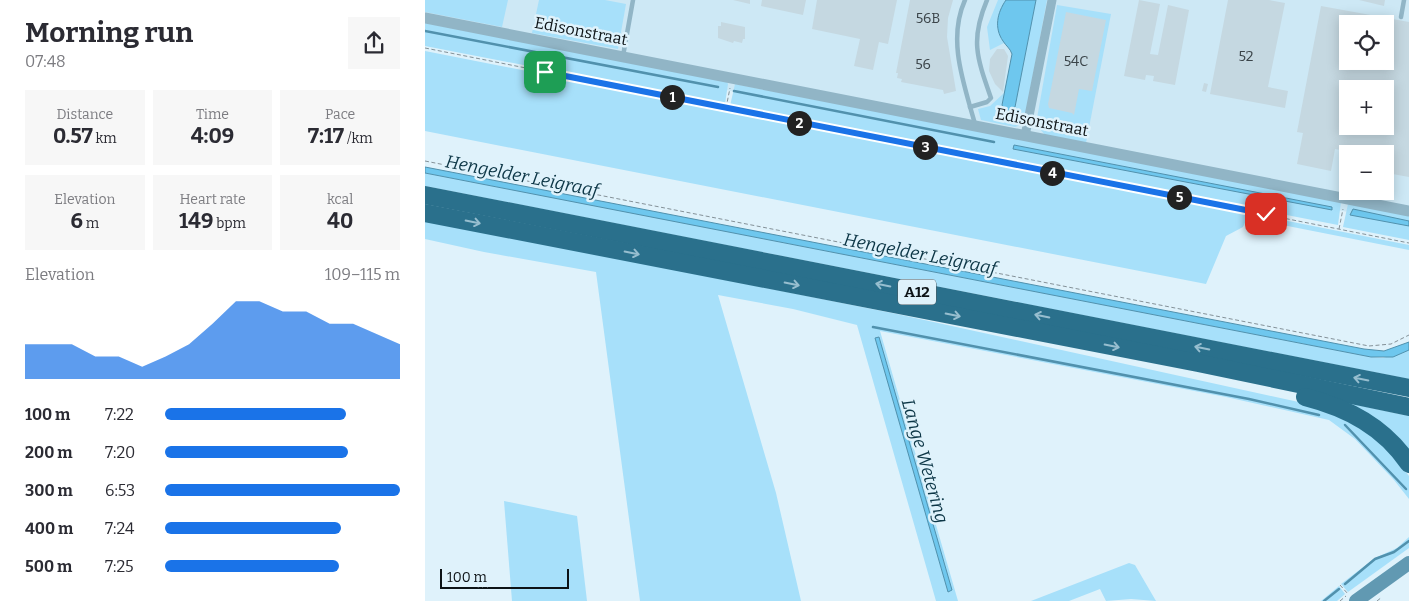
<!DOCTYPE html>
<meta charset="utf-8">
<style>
:root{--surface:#fff;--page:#f7f7f7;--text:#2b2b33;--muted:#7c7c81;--accent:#1a73e8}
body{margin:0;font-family:Bitter,serif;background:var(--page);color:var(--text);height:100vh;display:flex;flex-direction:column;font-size:19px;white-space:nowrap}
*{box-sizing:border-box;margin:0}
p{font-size:16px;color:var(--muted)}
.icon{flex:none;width:28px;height:28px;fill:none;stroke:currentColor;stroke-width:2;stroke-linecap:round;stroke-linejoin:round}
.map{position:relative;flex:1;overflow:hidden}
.drawer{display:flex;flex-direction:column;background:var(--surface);width:425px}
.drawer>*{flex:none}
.fabs{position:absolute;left:914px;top:15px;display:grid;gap:10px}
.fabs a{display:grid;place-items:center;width:55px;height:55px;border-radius:0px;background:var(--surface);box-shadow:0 2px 12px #0003;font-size:25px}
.scale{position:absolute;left:15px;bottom:12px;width:129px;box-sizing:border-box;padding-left:5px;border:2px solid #0d1316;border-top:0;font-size:14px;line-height:18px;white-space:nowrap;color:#0d1316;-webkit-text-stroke:4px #dff2fb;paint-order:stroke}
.pin{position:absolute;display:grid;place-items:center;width:42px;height:42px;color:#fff;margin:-21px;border-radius:10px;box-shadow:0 2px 8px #0006}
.km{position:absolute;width:25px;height:25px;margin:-12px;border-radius:50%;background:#222;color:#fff;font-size:14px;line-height:25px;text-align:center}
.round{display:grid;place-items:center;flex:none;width:52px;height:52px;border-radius:0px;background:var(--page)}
.head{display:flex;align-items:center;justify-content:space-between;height:85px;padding:0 25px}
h1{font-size:28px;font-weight:700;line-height:38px}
.metrics{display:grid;grid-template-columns:repeat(3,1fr);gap:8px;height:85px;padding:5px 25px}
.metrics div{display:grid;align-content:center;border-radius:0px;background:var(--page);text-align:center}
.metrics b{font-size:21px;font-weight:700}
.metrics small{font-size:14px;font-weight:400}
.metrics p{font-size:14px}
.chart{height:140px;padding:10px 25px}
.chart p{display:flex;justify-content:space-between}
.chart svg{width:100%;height:90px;margin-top:5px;fill:var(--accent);opacity:.7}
ul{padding:0 25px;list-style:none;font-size:16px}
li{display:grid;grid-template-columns:80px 60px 1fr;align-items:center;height:38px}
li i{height:12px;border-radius:6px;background:var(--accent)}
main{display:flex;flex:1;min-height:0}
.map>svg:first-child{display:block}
</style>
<main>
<section class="drawer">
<div class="head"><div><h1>Morning run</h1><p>07:48</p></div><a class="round"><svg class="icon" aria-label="share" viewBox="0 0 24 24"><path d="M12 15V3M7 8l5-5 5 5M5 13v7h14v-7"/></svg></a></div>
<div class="metrics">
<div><p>Distance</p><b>0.57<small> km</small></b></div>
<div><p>Time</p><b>4:09</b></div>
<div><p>Pace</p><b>7:17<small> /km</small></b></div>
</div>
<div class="metrics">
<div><p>Elevation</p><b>6<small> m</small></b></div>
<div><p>Heart rate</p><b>149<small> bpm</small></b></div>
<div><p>kcal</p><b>40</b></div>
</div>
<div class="chart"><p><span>Elevation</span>109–115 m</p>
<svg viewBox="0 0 160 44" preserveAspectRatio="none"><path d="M0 44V27L10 27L20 27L30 33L40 33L50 38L60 33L70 27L80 17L90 6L100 6L110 11L120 11L130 17L140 17L150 22L160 27V44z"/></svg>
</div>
<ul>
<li><b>100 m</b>7:22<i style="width:77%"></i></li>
<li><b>200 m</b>7:20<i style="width:78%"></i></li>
<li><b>300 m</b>6:53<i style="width:100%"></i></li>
<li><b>400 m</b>7:24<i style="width:75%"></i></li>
<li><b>500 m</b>7:25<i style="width:74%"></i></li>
</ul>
</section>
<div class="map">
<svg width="984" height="601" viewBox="0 0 984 601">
<rect width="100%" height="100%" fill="#dff2fb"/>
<path fill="#cde8f5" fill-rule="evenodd" d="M0 0H984V224L0 31ZM922 24H960V61H922ZM922 89H960V126H922ZM922 154H960V191H922Z"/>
<g fill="#a7e0fa">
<polygon points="0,0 83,0 77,27 0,12"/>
<polygon points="114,0 180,0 201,4 193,49 107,33"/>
<polygon points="573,0 581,0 572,21 579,43 565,50 562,27"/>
<polygon points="611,0 622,0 600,118 596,125 590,127 556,120 553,109 565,106 579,93 577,105 581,112 590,107"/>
<polygon points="632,5 686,14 661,143 620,135 611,124"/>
<polygon points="0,23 302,82 303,84 300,104 0,46"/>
<polygon points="0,51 984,245 984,250 822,218 818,227 801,236 781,284 0,131"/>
<polygon points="310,84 916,202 913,225 305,106"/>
<polygon points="0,173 946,357 958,358 984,350 984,379 0,186"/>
<polygon points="923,204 984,215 984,240 918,227"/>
<polygon points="0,220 472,314 892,406 937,426 971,459 984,476 984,499 969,480 930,439 904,420 801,397 455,331 533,601 511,601 432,325 368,309 293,295 351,493 376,601 215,601 171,272 59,252 0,239"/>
<polygon points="909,400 984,416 984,459"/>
<polygon points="79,501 152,516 162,601 87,601"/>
<polygon points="984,537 984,548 923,592 916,584 950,558 972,548"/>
<polygon points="704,563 710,565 731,601 706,599 681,601 675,589 644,601 606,601"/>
<polygon points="914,586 920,594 912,601 896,601"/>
</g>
<g fill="#6ec7ee" stroke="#5191ad">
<path d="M581 0H611L590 107 581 113 577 105 587 54C585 48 581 46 578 41 569 28 572 13 581 0Z"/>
<polygon points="589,145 907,207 907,210 588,149"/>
<polygon points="0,167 939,349 959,351 984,342 984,350 968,357 946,357 0,173"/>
<polygon points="928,209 984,221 984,226 925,215"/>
<polygon points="454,337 527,590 523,592 450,338"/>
</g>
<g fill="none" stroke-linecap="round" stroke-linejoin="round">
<g stroke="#5191ad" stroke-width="2.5">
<polyline points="0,31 293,87"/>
<polyline points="309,91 569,142"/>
<polyline points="448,327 824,399 894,415"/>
<polyline points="920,425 981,489"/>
<polyline points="920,584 950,559 969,552 984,541"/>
<polyline points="899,601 914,589"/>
</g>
</g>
<g fill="#c5d8e1" fill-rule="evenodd">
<polygon points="308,0 325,0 325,4"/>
<polygon points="337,0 381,0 378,15 336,6"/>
<polygon points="392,0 472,0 463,44 454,42 448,70 429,66 435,39 387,29"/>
<polygon points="485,0 528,0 523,18 522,37 531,91 519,94 518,90 476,82 477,79 472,78 473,73 471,73"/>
<polygon points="714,0 735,4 725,54 733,55 743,5 764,10 750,85 728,81 729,76 721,75 720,80 699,76"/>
<polygon points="803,0 844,0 860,3 843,87 863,91 860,108 785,94"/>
<polygon points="934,0 960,0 959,6"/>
<path d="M896 6 984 22V177L962 173 965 159 960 158V154H936L910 149 906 171 872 164 878 133 872 132ZM922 24H960V61H922ZM922 89H960V126H922Z"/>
<polygon points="641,12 681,20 667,91 654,89 649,115 647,113 624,108 623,104"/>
<polygon points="296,22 320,27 320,39 318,39 317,43 309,41 308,43 293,38 293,26 296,26"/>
<polygon points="572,49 579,49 583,56 578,92 570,84 564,71 565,59"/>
<polygon points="779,83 783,84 781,92 777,91"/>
</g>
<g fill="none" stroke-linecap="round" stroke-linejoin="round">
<g stroke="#849198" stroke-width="1" stroke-dasharray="4 2.5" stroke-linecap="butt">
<polyline points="0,48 984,243"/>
<polyline points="301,108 305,88"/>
<polyline points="0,161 944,346 966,344 984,335"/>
<polyline points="914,229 918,209"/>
<polyline points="915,585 923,594"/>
<polyline points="915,601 921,596"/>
<polyline points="952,601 957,597"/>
</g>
<g stroke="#91b5c6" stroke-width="4.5">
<path d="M540 0C522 40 539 84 550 124"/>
<polyline points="976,17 979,0"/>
<polyline points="198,56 208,0"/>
<path d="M545 107 562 102 566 98C552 58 545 40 562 0"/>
<polyline points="920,198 922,182"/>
</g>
<polyline stroke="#91b5c6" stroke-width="9" points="600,136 627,0"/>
<polyline stroke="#91b5c6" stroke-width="11" points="0,18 984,211"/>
<polyline stroke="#6199b2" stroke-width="14" points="931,601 984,563"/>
<g stroke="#2a708c" stroke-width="18">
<polyline points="0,195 984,388"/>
<polyline points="0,213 773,363 984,407"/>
<path d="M880 397C923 408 959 427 984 464"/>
</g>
</g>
<defs><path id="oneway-shaft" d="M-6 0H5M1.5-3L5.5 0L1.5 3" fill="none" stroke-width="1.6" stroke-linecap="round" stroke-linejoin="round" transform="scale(1.25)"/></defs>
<g stroke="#97becf">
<use href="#oneway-shaft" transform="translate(48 222) rotate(11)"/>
<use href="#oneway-shaft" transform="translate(207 253) rotate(11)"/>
<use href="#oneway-shaft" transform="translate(367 284) rotate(11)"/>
<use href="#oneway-shaft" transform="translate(458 285) rotate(-169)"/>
<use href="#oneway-shaft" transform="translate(528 315) rotate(11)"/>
<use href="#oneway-shaft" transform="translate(617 316) rotate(-169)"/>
<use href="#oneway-shaft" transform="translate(687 346) rotate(11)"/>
<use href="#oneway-shaft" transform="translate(777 348) rotate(-169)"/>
<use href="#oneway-shaft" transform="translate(936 379) rotate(-169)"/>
</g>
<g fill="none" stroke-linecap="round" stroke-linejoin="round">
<g stroke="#fff" stroke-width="10">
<polyline id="route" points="120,72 841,214"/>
</g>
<use href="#route" stroke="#1a73e8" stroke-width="6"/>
</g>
<g text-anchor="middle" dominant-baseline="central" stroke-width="5" stroke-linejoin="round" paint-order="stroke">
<g font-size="14" fill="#3b4449">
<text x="503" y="18">56B</text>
<text x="821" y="56">52</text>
<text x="651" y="61">54C</text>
<text x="498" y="64">56</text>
</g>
<rect fill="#dff2fb" stroke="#4c565b" stroke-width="1" x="473" y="279.5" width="38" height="25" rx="4"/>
<g font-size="15" font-weight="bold" fill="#0d1316">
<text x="492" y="292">A12</text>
</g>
<g font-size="16" fill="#0d1316" stroke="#dff2fb">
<text transform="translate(156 31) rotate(11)">Edisonstraat</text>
<text transform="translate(617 122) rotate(11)">Edisonstraat</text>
</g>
<g font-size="18" font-style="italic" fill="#0c3646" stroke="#dff2fb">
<text transform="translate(97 176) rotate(11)">Hengelder Leigraaf</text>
<text transform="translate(495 254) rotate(11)">Hengelder Leigraaf</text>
<text transform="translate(500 461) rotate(74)">Lange Wetering</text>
</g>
</g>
</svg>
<div class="fabs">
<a><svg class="icon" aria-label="locate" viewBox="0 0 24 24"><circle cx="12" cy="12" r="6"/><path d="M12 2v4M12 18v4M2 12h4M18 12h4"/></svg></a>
<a>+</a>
<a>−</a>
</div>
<div class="scale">100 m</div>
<div class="pin" style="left:120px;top:72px;background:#1e9e55"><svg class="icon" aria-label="arrive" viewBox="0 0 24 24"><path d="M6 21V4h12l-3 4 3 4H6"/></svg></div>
<div class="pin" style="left:841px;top:214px;background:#d93025"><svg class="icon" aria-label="check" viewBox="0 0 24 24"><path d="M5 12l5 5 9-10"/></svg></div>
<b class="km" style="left:247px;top:97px">1</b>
<b class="km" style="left:374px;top:123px">2</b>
<b class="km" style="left:500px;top:147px">3</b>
<b class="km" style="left:627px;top:173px">4</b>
<b class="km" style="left:754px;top:197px">5</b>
</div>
</main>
